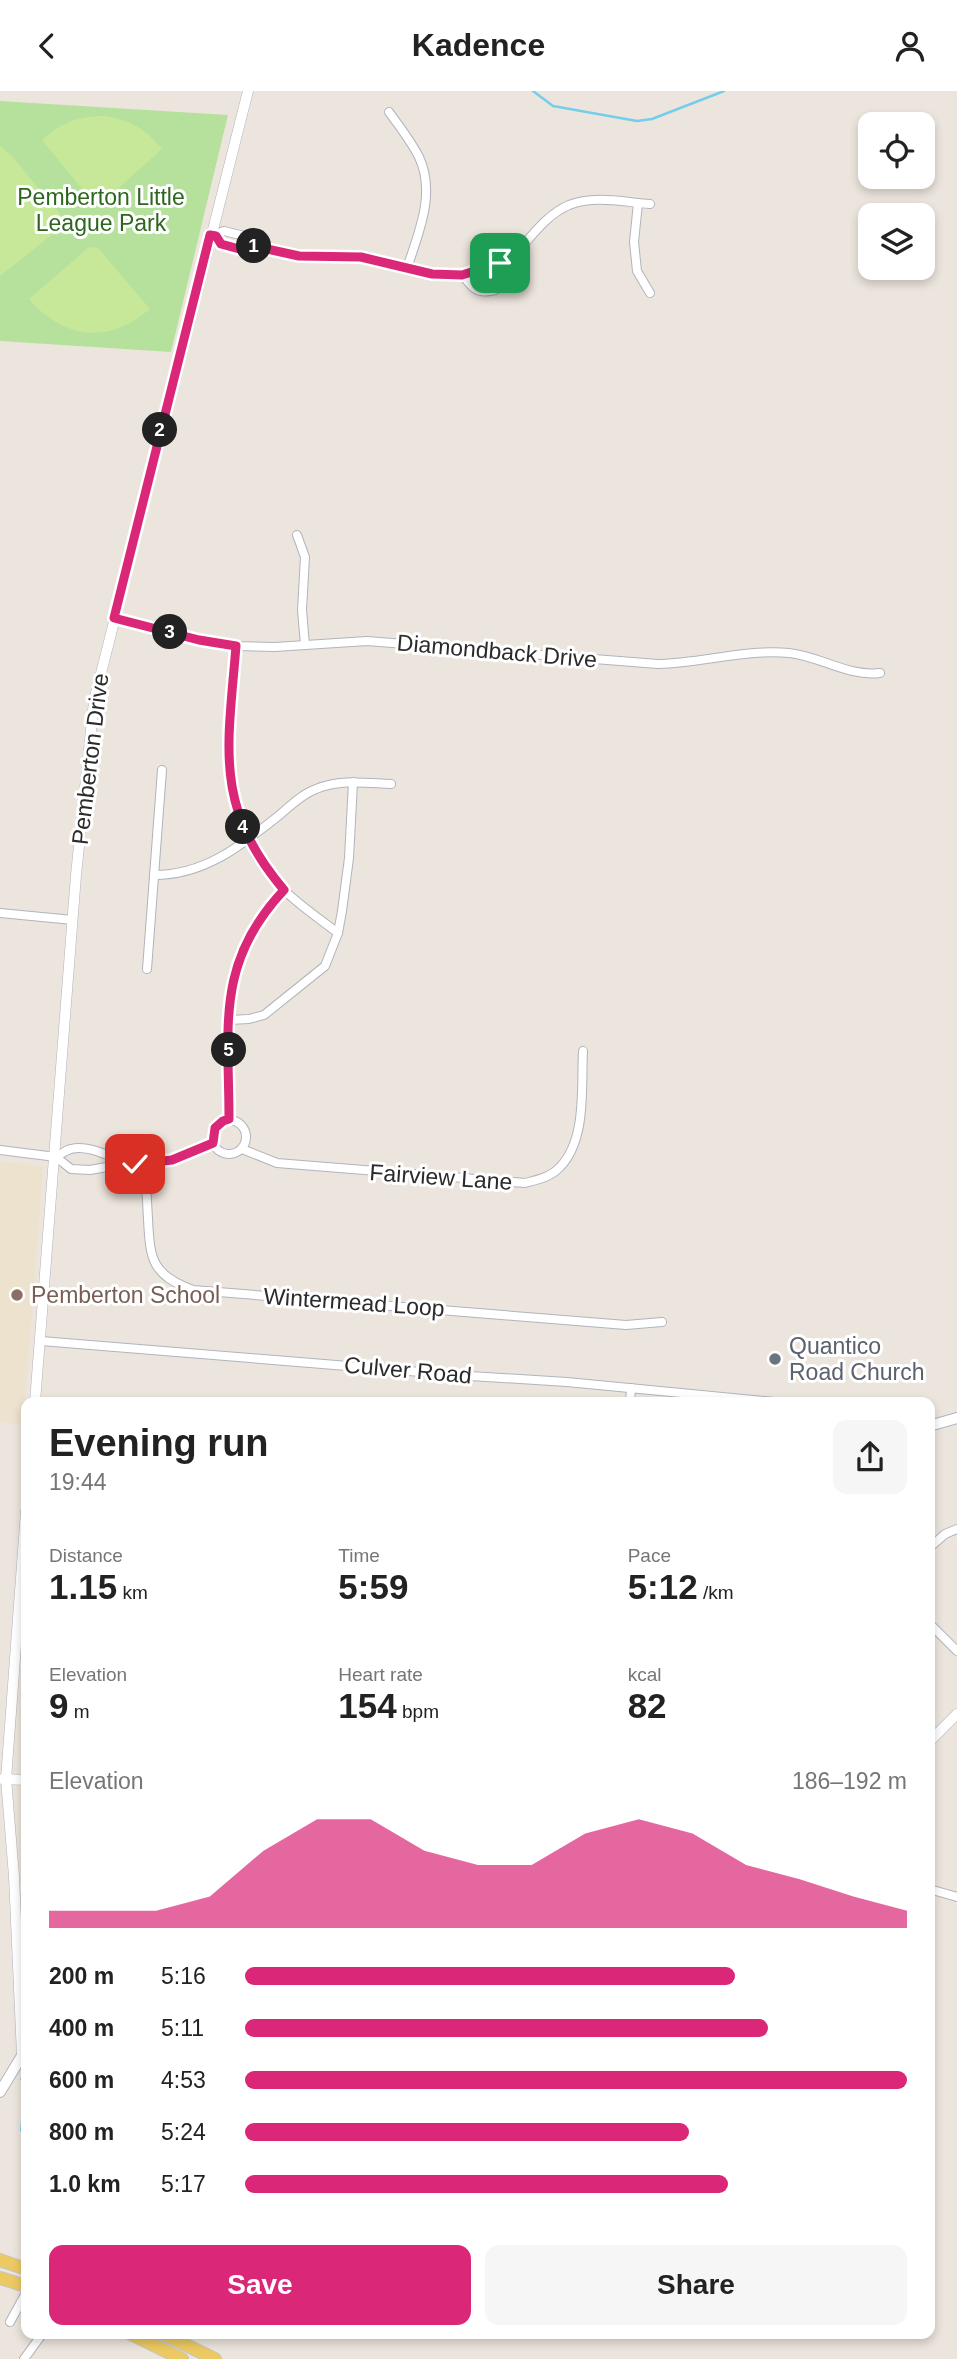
<!DOCTYPE html>
<meta charset="utf-8">
<style>
:root{--surface:#fff;--page:#f6f6f6;--text:#222;--muted:#767676;--accent:#db2777}
body{margin:0;font-family:Helvetica,sans-serif;background:var(--page);color:var(--text);height:100vh;display:flex;flex-direction:column;font-size:26px;white-space:nowrap}
*{box-sizing:border-box;margin:0}
p{font-size:23px;color:var(--muted)}
.icon{flex:none;width:38px;height:38px;fill:none;stroke:currentColor;stroke-width:2;stroke-linecap:round;stroke-linejoin:round}
.map{position:relative;flex:1;overflow:hidden}
.sheet{position:absolute;left:21px;top:1306px;width:914px;height:942px;display:flex;flex-direction:column;background:var(--surface);border-radius:14px;box-shadow:0 4px 10px #0003}
.sheet>*{flex:none}
.buttons{position:absolute;left:858px;top:21px;display:grid;gap:14px}
.buttons a{display:grid;place-items:center;width:77px;height:77px;border-radius:14px;background:var(--surface);box-shadow:0 4px 10px #0003;font-size:35px}
.pin{position:absolute;display:grid;place-items:center;width:60px;height:60px;color:#fff;margin:-30px;border-radius:14px;box-shadow:0 4px 10px #0006}
.km{position:absolute;width:35px;height:35px;margin:-18px;border-radius:50%;background:#222;color:#fff;font-size:19px;line-height:35px;text-align:center}
.round{display:grid;place-items:center;flex:none;width:74px;height:74px;border-radius:14px;background:var(--page)}
.overview{display:flex;align-items:center;justify-content:space-between;height:119px;padding:0 28px}
h1{font-size:38px;font-weight:800;line-height:52px}
.metrics{display:grid;grid-template-columns:repeat(3,1fr);gap:10px;height:119px;padding:7px 28px}
.metrics div{display:grid;align-content:center}
.metrics b{font-size:35px;font-weight:800}
.metrics small{font-size:19px;font-weight:400}
.metrics p{font-size:19px}
.chart{height:196px;padding:14px 28px}
.chart p{display:flex;justify-content:space-between}
.chart svg{width:100%;height:126px;margin-top:7px;fill:var(--accent);opacity:.7}
.action{display:flex;gap:14px;margin-top:auto;padding:14px 28px}
.action a{flex:1;height:80px;border-radius:14px;background:var(--accent);color:#fff;font-size:28px;font-weight:800;line-height:80px;text-align:center}
.action a+a{background:var(--page);color:var(--text)}
ul{padding:0 28px;list-style:none;font-size:23px}
li{display:grid;grid-template-columns:112px 84px 1fr;align-items:center;height:52px}
li i{height:18px;border-radius:9px;background:var(--accent)}
header{display:flex;justify-content:space-between;align-items:center;height:91px;padding:0 28px;background:var(--surface);font-size:32px;font-weight:800}
.map>svg:first-child{display:block}
</style>
<header><svg class="icon" aria-label="back" viewBox="0 0 24 24"><path d="M15 5l-7 7 7 7"/></svg>Kadence<svg class="icon" aria-label="person" viewBox="0 0 24 24"><circle cx="12" cy="8" r="4"/><path d="M4 21q1-7 8-7t8 7"/></svg></header>
<div class="map">
<svg width="957" height="2268" viewBox="0 0 957 2268">
<rect width="100%" height="100%" fill="#ece5dd"/>
<polygon fill="#ede2cd" points="0,1070 43,1076 23,1334 0,1331"/>
<polygon fill="#b5e19c" points="0,10 228,24 171,261 0,250"/>
<g fill="#c7e898">
<path d="M103 25C129 28 146 38 162 58L103 111 92 110 42 49C59 33 79 24 103 25Z"/>
<polygon points="0,55 12,65 63,127 62,136 0,185"/>
<path d="M89 156 98 157 150 218C109 253 65 249 29 208Z"/>
</g>
<polygon fill="#74ceeb" points="26,1978 26,2041 25,2042 20,2040 24,1994 20,1988"/>
<g fill="none" stroke-linecap="round" stroke-linejoin="round">
<polyline stroke="#74ceeb" stroke-width="2.5" points="533,0 553,15 637,30 652,28 724,0"/>
<g stroke="#b1b4be" stroke-width="10">
<g id="minor">
<path d="M389 21C399 35 411 50 419 66 436 102 419 141 407 177 445 186 490 188 520 158 534 142 548 123 569 114 594 104 623 111 650 113"/>
<polyline points="638,112 634,151 637,180 650,202"/>
<polyline points="213,144 224,140 244,145 253,154"/>
<polyline points="216,145 221,153 243,159 253,154 299,165 361,165 407,177"/>
<path d="M462 184C466 188 470 194 474 197 478 200 484 201 490 200 508 198 510 180 510 165"/>
<polyline points="297,444 305,466 302,519 305,554"/>
<path d="M114 526 199 549 236 555 275 556 367 550 658 573C702 572 746 558 789 562 820 565 848 586 880 582"/>
<path d="M236 555C229 645 212 727 283 798 300 815 320 828 338 842"/>
<path d="M154 784C204 784 239 756 277 726 289 716 302 703 316 698 340 688 366 692 391 693"/>
<polyline points="0,822 73,829"/>
<polyline points="147,878 162,679"/>
<polyline points="229,929 249,928 264,924 325,875 338,842 342,820 349,767 353,691"/>
<path d="M229 1028C229 936 215 871 284 799"/>
<circle cx="229" cy="1046" r="17"/>
<path d="M242 1058 277 1072 525 1092C537 1089 551 1086 560 1076 587 1048 581 996 583 960"/>
<polyline points="0,1059 56,1066 71,1078 90,1079 129,1072 159,1072 183,1065 213,1052"/>
<path d="M56 1066C60 1064 66 1059 71 1058 88 1053 110 1066 126 1071"/>
<path d="M145 1073C146 1091 147 1109 148 1128 150 1169 152 1184 193 1199L626 1234 662 1231"/>
<polyline points="41,1250 470,1285 567,1291 775,1311"/>
<polyline points="630,1311 631,1297"/>
<polyline points="929,1457 945,1443 957,1438"/>
<polyline points="929,1532 957,1560"/>
<polyline points="929,1798 957,1806"/>
<polyline points="10,2231 26,2202"/>
<polyline points="24,2268 43,2242"/>
</g>
</g>
<g stroke="#b1b4be" stroke-width="11">
<g id="tertiary">
<polyline points="35,1311 76,784 94,610 248,0"/>
<polyline points="929,1651 957,1623"/>
<polyline points="2,1688 26,1689"/>
<polyline points="22,1964 14,1785 6,1688 26,1420"/>
</g>
</g>
<g stroke="#b1b4be" stroke-width="12">
<g id="secondary">
<polyline points="929,1335 957,1327"/>
<polyline points="0,2001 26,1958"/>
</g>
</g>
<g stroke="#c4c4c4" stroke-width="14">
<g id="primary">
<polyline points="0,2169 26,2178"/>
<polyline points="0,2187 26,2195"/>
<polyline points="129,2242 182,2268"/>
<polyline points="161,2242 215,2268"/>
</g>
</g>
<use href="#minor" stroke="#fff" stroke-width="8"/>
<use href="#tertiary" stroke="#fff" stroke-width="10"/>
<use href="#secondary" stroke="#fff" stroke-width="10"/>
<use href="#primary" stroke="#ecc962" stroke-width="12"/>
</g>
<g fill="none" stroke-linecap="round" stroke-linejoin="round">
<g stroke="#fff" stroke-width="14">
<path id="route" d="M135 1073 172 1069 213 1052 215 1037 223 1030 229 1028C229 936 215 872 284 799 213 715 228 656 236 555L199 549 114 527 210 144 216 145 221 153 243 159 253 155 299 165 361 166 432 183 462 184 500 172"/>
</g>
<use href="#route" stroke="#db2777" stroke-width="9"/>
</g>
<circle fill="#8d6e63" stroke="#fff" stroke-width="2.5" cx="17" cy="1204" r="7"/>
<circle fill="#6b7280" stroke="#fff" stroke-width="2.5" cx="775" cy="1268" r="7"/>
<g text-anchor="middle" dominant-baseline="central" stroke-width="6" stroke-linejoin="round" paint-order="stroke">
<g font-size="23" fill="#2d661d" stroke="#fff">
<text x="101" y="106">Pemberton Little<tspan x="101" dy="26">League Park</tspan></text>
</g>
<g font-size="23" fill="#2b2b2b" stroke="#fff">
<text transform="translate(497 560) rotate(5)">Diamondback Drive</text>
<text transform="translate(90 668) rotate(-83)">Pemberton Drive</text>
<text transform="translate(441 1086) rotate(4)">Fairview Lane</text>
<text transform="translate(354 1211) rotate(4)">Wintermead Loop</text>
<text transform="translate(408 1279) rotate(5)">Culver Road</text>
</g>
<g font-size="23" fill="#785e54" stroke="#fff" text-anchor="start">
<text x="31" y="1204">Pemberton School</text>
</g>
<g font-size="23" fill="#5b616d" stroke="#fff" text-anchor="start">
<text x="789" y="1255">Quantico<tspan x="789" dy="26">Road Church</tspan></text>
</g>
</g>
</svg>
<div class="buttons">
<a><svg class="icon" aria-label="locate" viewBox="0 0 24 24"><circle cx="12" cy="12" r="6"/><path d="M12 2v4M12 18v4M2 12h4M18 12h4"/></svg></a>
<a><svg class="icon" aria-label="layers" viewBox="0 0 24 24"><path d="M12 4l9 5-9 5-9-5zM3 14l9 5 9-5"/></svg></a>
</div>
<div class="pin" style="left:500px;top:172px;background:#1e9e55"><svg class="icon" aria-label="arrive" viewBox="0 0 24 24"><path d="M6 21V4h12l-3 4 3 4H6"/></svg></div>
<div class="pin" style="left:135px;top:1073px;background:#d93025"><svg class="icon" aria-label="check" viewBox="0 0 24 24"><path d="M5 12l5 5 9-10"/></svg></div>
<b class="km" style="left:254px;top:155px">1</b>
<b class="km" style="left:160px;top:339px">2</b>
<b class="km" style="left:170px;top:541px">3</b>
<b class="km" style="left:243px;top:736px">4</b>
<b class="km" style="left:229px;top:959px">5</b>
<section class="sheet">
<div class="overview"><div><h1>Evening run</h1><p>19:44</p></div><a class="round"><svg class="icon" aria-label="share" viewBox="0 0 24 24"><path d="M12 15V3M7 8l5-5 5 5M5 13v7h14v-7"/></svg></a></div>
<div class="metrics">
<div><p>Distance</p><b>1.15<small> km</small></b></div>
<div><p>Time</p><b>5:59</b></div>
<div><p>Pace</p><b>5:12<small> /km</small></b></div>
</div>
<div class="metrics">
<div><p>Elevation</p><b>9<small> m</small></b></div>
<div><p>Heart rate</p><b>154<small> bpm</small></b></div>
<div><p>kcal</p><b>82</b></div>
</div>
<div class="chart"><p><span>Elevation</span>186–192 m</p>
<svg viewBox="0 0 160 44" preserveAspectRatio="none"><path d="M0 44V38L10 38L20 38L30 33L40 17L50 6L60 6L70 17L80 22L90 22L100 11L110 6L120 11L130 22L140 27L150 33L160 38V44z"/></svg>
</div>
<ul>
<li><b>200 m</b>5:16<i style="width:74%"></i></li>
<li><b>400 m</b>5:11<i style="width:79%"></i></li>
<li><b>600 m</b>4:53<i style="width:100%"></i></li>
<li><b>800 m</b>5:24<i style="width:67%"></i></li>
<li><b>1.0 km</b>5:17<i style="width:73%"></i></li>
</ul>
<div class="action"><a>Save</a><a>Share</a></div>
</section>
</div>
